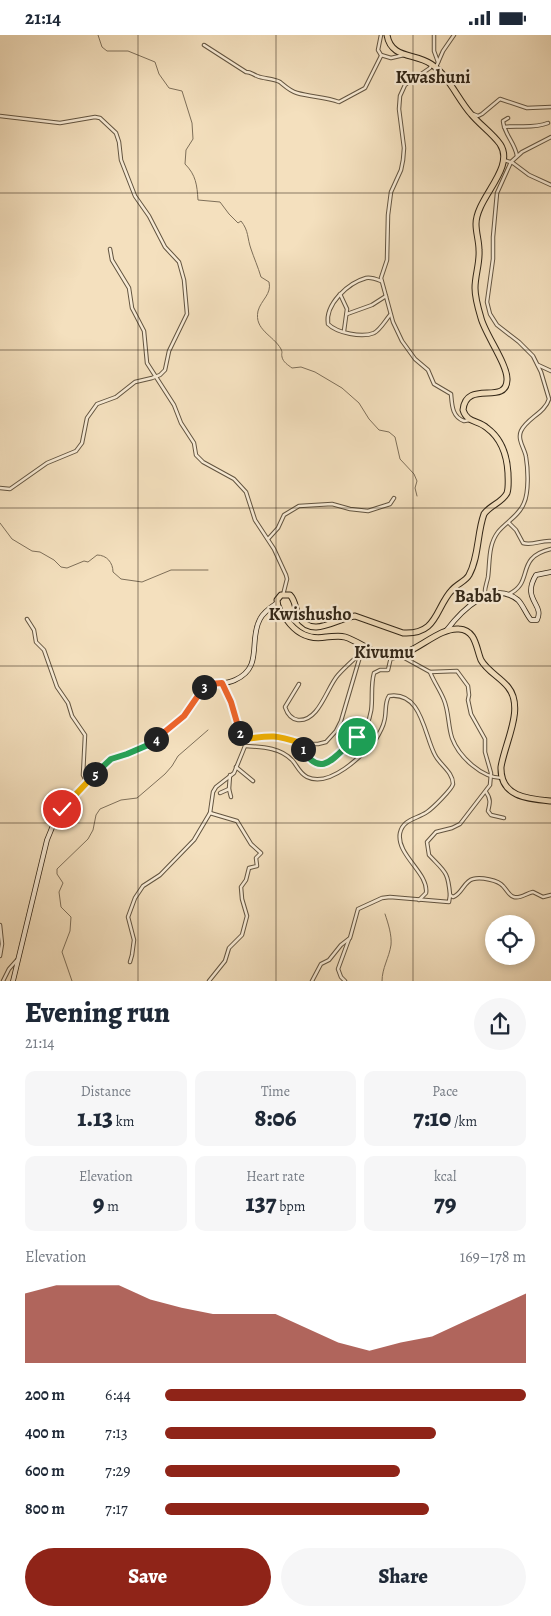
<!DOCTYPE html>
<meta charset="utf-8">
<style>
:root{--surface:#fff;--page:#f6f6f7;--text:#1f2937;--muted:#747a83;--accent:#8f2418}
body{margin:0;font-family:Alegreya,serif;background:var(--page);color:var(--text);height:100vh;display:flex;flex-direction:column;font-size:19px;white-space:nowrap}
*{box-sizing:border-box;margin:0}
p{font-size:16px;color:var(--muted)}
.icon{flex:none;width:28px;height:28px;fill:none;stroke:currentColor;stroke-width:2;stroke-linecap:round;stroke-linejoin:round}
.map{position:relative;height:946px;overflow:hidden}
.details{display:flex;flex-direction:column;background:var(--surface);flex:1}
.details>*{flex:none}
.controls{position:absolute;left:485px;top:880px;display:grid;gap:10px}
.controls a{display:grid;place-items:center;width:50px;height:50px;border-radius:50%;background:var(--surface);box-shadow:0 2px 8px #0003;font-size:25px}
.pin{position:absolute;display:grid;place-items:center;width:42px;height:42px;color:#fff;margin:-21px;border:2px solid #fff;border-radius:50%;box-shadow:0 1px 5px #0007}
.km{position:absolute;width:25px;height:25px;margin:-12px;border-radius:50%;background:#222;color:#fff;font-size:14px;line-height:25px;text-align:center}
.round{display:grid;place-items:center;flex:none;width:52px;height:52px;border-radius:26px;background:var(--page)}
.summary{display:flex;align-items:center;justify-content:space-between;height:85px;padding:0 25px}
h1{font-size:28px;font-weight:800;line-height:38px}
.metrics{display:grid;grid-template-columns:repeat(3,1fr);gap:8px;height:85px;padding:5px 25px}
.metrics div{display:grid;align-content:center;border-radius:10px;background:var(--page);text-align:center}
.metrics b{font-size:25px;font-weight:800}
.metrics small{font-size:14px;font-weight:400}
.metrics p{font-size:14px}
.chart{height:140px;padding:10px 25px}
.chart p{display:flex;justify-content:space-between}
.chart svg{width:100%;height:90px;margin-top:5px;fill:var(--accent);opacity:.7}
.cta{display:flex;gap:10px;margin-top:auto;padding:10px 25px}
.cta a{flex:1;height:58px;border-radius:30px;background:var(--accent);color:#fff;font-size:20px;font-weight:800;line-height:58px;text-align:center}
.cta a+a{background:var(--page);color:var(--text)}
ul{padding:0 25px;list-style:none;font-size:16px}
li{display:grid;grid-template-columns:80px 60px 1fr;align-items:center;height:38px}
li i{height:12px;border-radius:6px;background:var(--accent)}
.status{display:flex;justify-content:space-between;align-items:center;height:35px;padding:0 25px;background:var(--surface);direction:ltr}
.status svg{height:14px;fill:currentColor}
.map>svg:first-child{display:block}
</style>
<div class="status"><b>21:14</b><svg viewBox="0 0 49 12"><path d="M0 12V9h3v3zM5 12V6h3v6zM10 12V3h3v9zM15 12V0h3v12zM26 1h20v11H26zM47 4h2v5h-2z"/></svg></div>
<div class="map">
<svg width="551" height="946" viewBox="0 0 551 946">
<rect width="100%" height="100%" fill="#f4e0be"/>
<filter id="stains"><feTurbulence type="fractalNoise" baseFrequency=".004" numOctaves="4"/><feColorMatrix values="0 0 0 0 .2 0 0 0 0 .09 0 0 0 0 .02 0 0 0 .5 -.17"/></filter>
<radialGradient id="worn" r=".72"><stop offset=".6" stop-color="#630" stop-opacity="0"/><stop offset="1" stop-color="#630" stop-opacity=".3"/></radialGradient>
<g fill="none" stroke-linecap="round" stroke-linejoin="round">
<g stroke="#7e6f59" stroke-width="1">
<path d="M98 0 102 12 107 16H128L155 27 159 39 169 53 182 56 192 88 193 104 186 115 185 129C196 140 197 150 198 165L220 167 229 179 238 188 241 186C249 196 247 203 251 214 254 223 258 232 261 242L269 247C272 259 261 265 258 276 254 295 273 300 281 314 283 319 281 317 282 322 283 327 288 330 292 333L301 332 315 337 342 353 359 368 369 384 379 395 389 397 395 402 400 424 414 439 417 446 415 453 417 461"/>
<path d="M0 488 12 504 32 516 40 517 54 525 61 532 67 533 84 526 88 527 97 520C107 520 113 528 113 537L121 544 142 547 171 535H208"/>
<polyline points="72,946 62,917 70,896 71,882 61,872 59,857 63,848 57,839 57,834 88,804 93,795 96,780 100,774 121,765 137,763 165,739 172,731 178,721 208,695"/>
<path d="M382 946C382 933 389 923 391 910 392 900 388 888 385 879"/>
</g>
<g stroke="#625440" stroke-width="4.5">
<g id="minor">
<polyline points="381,0 378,15 381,20 391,23 404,20"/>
<polyline points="434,0 434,16 438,27"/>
<path d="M204 10 246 37C251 37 252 39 257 41 264 44 273 43 280 47 285 51 290 56 297 58 311 62 326 62 339 67L365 53 381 21"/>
<path d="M432 29 430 33 405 50 400 61 399 74 404 113 403 125 401 135 391 157 388 180 387 225 381 243 393 287 402 306 415 324 428 335 434 349 451 359C452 370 452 382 464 386L470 385"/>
<polyline points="436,32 443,16 454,0"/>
<polyline points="473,79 478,81 482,79 500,64 527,73 551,72"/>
<polyline points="0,81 60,88 95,82 100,83 116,98 119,107 121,125 135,161 149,181 165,212 179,227 184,245 187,279 169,316 165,335 160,340 152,343 135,347 116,362 97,369 87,383 82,408 76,416 47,428 10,454 0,453"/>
<path d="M508 83 503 86C504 99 515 108 517 121"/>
<path d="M504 92C519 90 533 94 548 88"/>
<polyline points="504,125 513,128 529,140 551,150"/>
<polyline points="110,214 112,225 129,253 132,273 144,296 147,328 174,370 181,388 194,408 196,420 203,427 234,444 246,457 255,485 274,514 286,540 287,544 283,560"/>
<path d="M381 246C376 244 371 242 366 243 348 248 325 269 328 289 337 298 362 303 374 298 380 295 385 286 390 280"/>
<polyline points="340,259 347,274 344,296"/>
<polyline points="347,279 372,270 386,261"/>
<polyline points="538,330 551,336"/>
<path d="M509 488 516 495 523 508C532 511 541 505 551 506"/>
<polyline points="268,504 278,493 284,480 299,471 332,469 350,474 368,476 390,469 394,463"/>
<path d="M485 560C484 553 487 548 488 542 490 527 488 510 498 497 506 487 519 481 524 468 529 457 528 434 526 422 525 414 517 405 521 396 527 383 545 378 549 364L541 337 533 321 519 307 497 290 490 279 487 267 493 224V202L497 158 511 127 522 117 551 102"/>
<path d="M507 560C536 548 513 523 551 514"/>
<polyline points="27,584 34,595 36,607 44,615 57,652 68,668 72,681 85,700 83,740 87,748"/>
<path d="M401 621 430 637 457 636 468 651 469 660 468 665 471 679 485 704V717L491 738 490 750 460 789 452 793 436 797 427 807 429 820C445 837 448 836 450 860"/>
<path d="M430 637C434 647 440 655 444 665 449 677 448 691 452 703 459 722 482 743 502 743"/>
<polyline points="222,648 231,667 240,698 244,703 272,700 305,709 318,709 326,707 336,696 341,686 361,618"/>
<path d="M299 649 285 672C287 678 291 684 298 685 319 687 327 652 338 640 347 630 357 622 366 613"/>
<path d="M301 709C305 722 316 737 331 726 336 722 339 716 344 712 351 705 361 700 366 691 376 673 369 656 374 638L380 635H388L391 622"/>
<path d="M245 711C261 712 280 712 292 725 297 730 299 738 307 742 330 753 362 721 376 704 379 699 383 692 384 687 387 678 384 668 389 661 422 656 424 700 435 720 440 730 453 737 453 749 452 754 433 773 427 777 417 784 403 784 400 798 396 820 429 838 426 858L419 865"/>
<polyline points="236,732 253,746"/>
<polyline points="230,740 229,754 231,762"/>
<path d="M486 757C491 764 490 768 488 776L491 780 504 783"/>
<polyline points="220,758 229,754"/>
<polyline points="0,890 2,909 0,921"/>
<polyline points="130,927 132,920 134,905 128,882 135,863 143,851 160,840 194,805 210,778 213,757 216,752 234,738 243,716 245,711 244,703"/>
<polyline points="3,946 9,934 17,925"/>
<polyline points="209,946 225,926 229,913 242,900 247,881 242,864 241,852 246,845 249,833 257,831 256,823 261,818 251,809 237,786 210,778"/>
<path d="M312 946 321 929 329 925 341 910 350 903 358 874 382 863 390 862 449 867 450 860 453 862C462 859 464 846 473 844 481 842 498 845 503 851 507 855 509 861 514 862 520 864 527 858 533 857L543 862 551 860"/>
<polyline points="345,946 341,942 338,934 349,904"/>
</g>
</g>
<g stroke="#312516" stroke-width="5.5">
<g id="secondary">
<path d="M446 596C461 576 492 544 518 565 523 570 526 579 531 585H537C545 569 521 565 536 540L551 537"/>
<path d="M13 946 47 805 56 783 62 774 106 728 148 710 166 697 184 681 205 651C214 647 226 650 235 645 264 632 248 606 260 584 263 578 271 572 277 568"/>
</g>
</g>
<g stroke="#312516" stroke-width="7">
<path id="trunk" d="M387 0C391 24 415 18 431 29 449 41 457 63 471 79 480 90 492 98 500 109 516 133 476 163 476 189 476 198 479 206 479 215 480 228 475 240 475 253 475 263 478 273 481 283 485 299 508 330 507 345 506 371 466 344 463 375 467 388 478 385 487 393 502 404 507 421 508 438 508 444 509 452 507 458 502 468 490 470 484 479 477 498 479 522 469 540 466 546 457 549 452 555 435 573 438 600 403 598L355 581C337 583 312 604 299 582 295 575 296 566 290 560H281L277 565C277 573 282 579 287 585 297 599 309 605 326 602 332 602 338 600 345 602 359 606 379 623 393 622 415 619 439 592 459 594 476 595 476 613 481 625 487 636 500 642 508 652 525 673 505 707 501 732 500 762 528 764 551 766"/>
</g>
<use href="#minor" stroke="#f8ebd5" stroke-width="2.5"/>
<use href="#secondary" stroke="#f8ebd5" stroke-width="4"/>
<use href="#trunk" stroke="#f4e0be" stroke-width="5"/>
</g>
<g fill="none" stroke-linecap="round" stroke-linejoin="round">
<g stroke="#fff" stroke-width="10">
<path id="split-1" d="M303 714C322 748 338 716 357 702"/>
</g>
<g stroke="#fff" stroke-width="10">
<path id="split-2" d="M240 698 246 704C273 700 275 700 301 708L303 714"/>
</g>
<g stroke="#fff" stroke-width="10">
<polyline id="split-3" points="204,652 210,649 222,648 231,667 240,698"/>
</g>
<g stroke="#fff" stroke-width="10">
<polyline id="split-4" points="156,704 184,681 204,652"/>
</g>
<g stroke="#fff" stroke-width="10">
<polyline id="split-5" points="95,739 111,724 127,719 148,710 156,704"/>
</g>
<g stroke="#fff" stroke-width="10">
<polyline id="split-6" points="62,774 95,739"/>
</g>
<use href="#split-1" stroke="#22a559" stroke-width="6"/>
<use href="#split-2" stroke="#f5b400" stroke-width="6"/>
<use href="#split-3" stroke="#f0652b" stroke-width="6"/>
<use href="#split-4" stroke="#f0652b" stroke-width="6"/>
<use href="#split-5" stroke="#22a559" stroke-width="6"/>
<use href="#split-6" stroke="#f5b400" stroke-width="6"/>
</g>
<path fill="none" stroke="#312516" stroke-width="1" stroke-opacity="0.55" d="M138 0V946M276 0V946M413 0V946M0 158H551M0 315H551M0 473H551M0 631H551M0 788H551"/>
<g text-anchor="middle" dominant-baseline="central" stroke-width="4.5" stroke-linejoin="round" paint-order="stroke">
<g font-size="18" font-weight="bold" fill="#312516" stroke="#f8ebd5">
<text x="433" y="42">Kwashuni</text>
<text x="478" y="561">Babab</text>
<text x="310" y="579">Kwishusho</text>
<text x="384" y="617">Kivumu</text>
</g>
</g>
<rect width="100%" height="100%" filter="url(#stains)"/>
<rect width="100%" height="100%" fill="url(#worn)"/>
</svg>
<div class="controls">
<a><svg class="icon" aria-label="locate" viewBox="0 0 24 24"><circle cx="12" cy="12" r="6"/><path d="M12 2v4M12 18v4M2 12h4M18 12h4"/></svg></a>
</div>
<div class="pin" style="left:357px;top:702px;background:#1e9e55"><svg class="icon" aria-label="arrive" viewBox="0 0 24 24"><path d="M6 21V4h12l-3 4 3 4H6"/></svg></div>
<div class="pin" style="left:62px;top:774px;background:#d93025"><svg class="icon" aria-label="check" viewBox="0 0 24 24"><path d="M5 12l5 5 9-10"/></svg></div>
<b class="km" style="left:303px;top:714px">1</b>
<b class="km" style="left:240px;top:698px">2</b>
<b class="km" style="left:204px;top:652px">3</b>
<b class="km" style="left:156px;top:704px">4</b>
<b class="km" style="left:95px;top:739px">5</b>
</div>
<section class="details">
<div class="summary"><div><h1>Evening run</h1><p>21:14</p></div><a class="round"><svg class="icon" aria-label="share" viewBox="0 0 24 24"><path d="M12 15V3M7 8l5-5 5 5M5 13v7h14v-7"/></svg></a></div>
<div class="metrics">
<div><p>Distance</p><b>1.13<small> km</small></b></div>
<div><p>Time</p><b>8:06</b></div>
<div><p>Pace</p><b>7:10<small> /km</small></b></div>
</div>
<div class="metrics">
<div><p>Elevation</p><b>9<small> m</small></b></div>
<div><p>Heart rate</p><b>137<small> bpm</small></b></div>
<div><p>kcal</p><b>79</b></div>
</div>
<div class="chart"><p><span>Elevation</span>169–178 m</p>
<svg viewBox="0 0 160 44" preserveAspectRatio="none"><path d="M0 44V10L10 6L20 6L30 6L40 13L50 17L60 20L70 20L80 20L90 27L100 34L110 38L120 34L130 31L140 24L150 17L160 10V44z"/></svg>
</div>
<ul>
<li><b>200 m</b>6:44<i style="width:100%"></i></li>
<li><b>400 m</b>7:13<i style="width:75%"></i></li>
<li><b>600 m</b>7:29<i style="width:65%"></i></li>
<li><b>800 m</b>7:17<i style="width:73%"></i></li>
</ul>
<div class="cta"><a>Save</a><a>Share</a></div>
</section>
